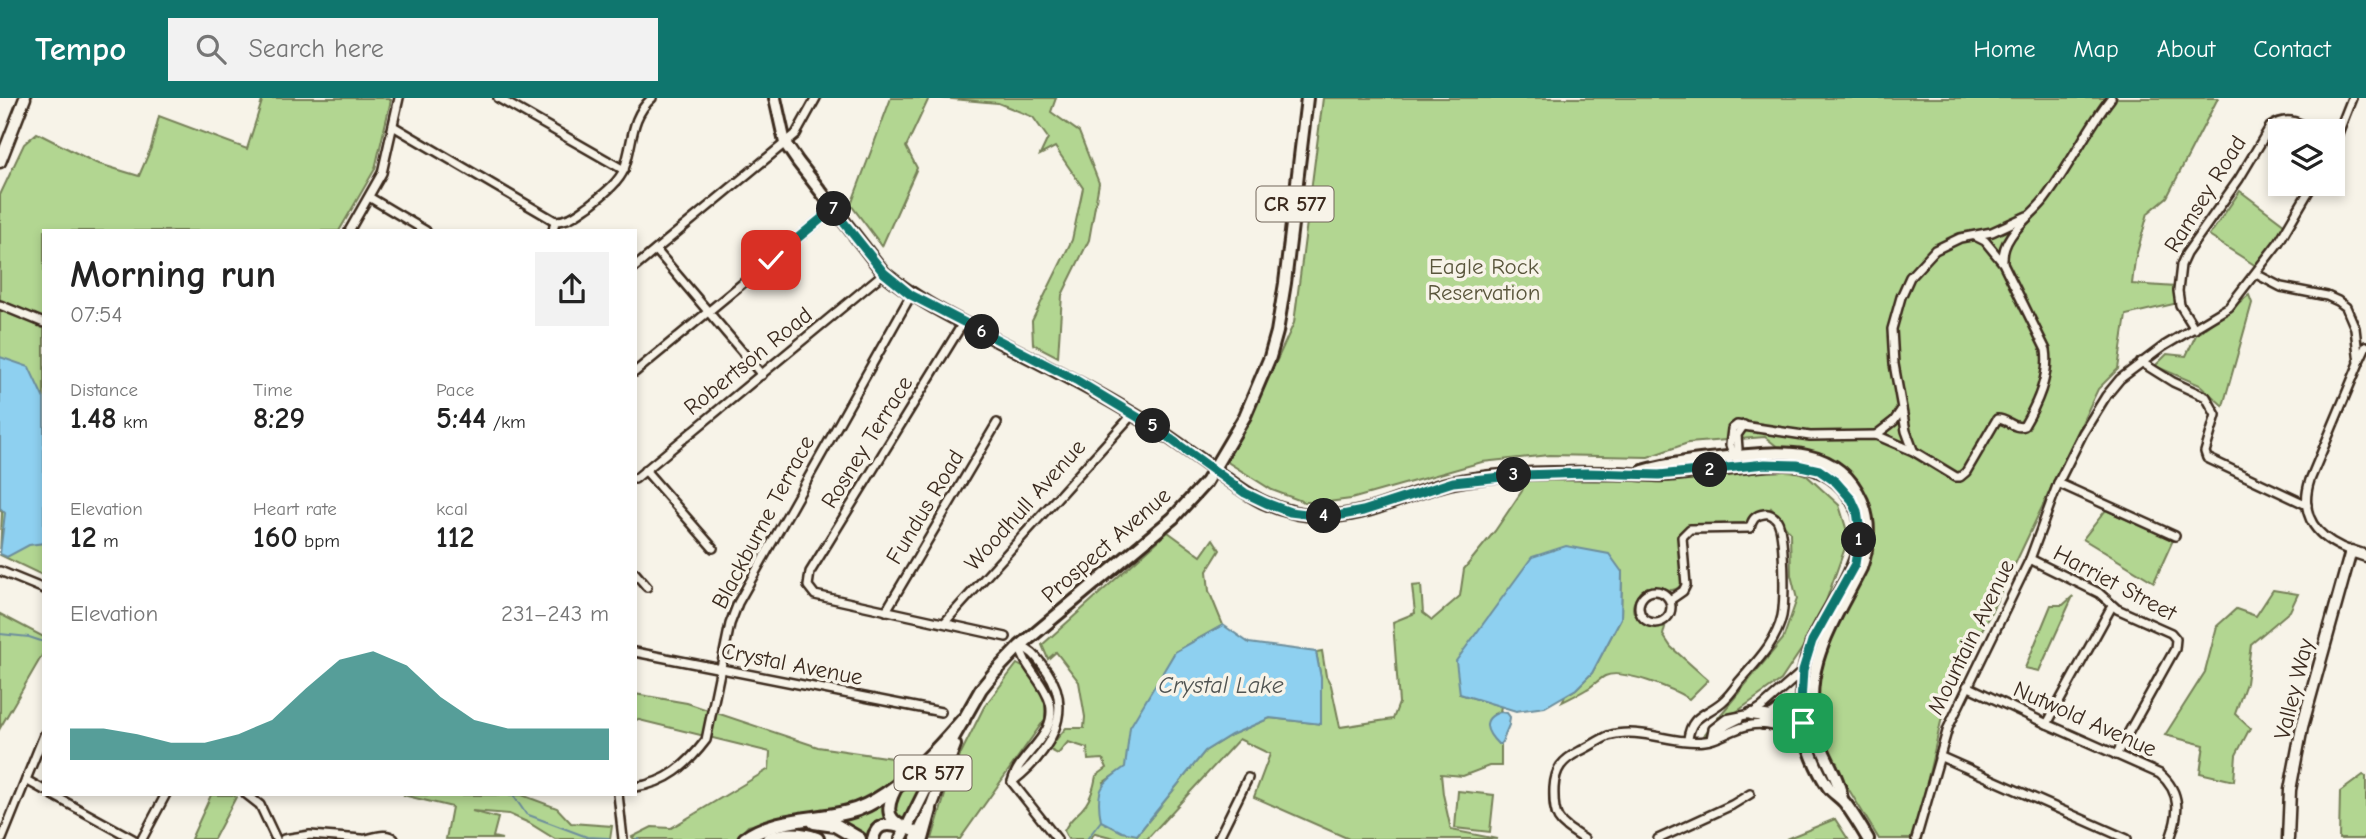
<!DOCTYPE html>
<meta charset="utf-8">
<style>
:root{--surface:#fff;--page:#f2f2f2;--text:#222;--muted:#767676;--accent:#0f766e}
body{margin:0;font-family:"Comic Neue",sans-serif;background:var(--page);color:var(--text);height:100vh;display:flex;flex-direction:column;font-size:26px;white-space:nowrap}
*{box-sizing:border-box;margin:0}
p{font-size:23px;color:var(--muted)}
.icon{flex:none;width:38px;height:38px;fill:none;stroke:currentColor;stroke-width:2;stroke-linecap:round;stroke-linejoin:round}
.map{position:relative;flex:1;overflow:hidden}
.details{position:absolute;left:42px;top:131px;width:595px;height:567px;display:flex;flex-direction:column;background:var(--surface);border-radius:0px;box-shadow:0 4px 10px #0003}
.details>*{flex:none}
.tools{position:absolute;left:2268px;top:21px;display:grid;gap:14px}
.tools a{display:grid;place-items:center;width:77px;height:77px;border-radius:0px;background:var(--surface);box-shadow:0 4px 10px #0003;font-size:35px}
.pin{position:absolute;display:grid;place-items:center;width:60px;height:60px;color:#fff;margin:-30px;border-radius:14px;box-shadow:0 4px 10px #0006}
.km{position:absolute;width:35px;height:35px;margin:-18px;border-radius:50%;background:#222;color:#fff;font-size:19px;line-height:35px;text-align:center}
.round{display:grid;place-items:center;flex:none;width:74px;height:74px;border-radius:0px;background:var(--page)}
.headline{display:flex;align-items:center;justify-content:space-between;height:119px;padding:0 28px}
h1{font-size:38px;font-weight:700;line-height:52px}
.stats{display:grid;grid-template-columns:repeat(3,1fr);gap:10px;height:119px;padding:7px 28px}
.stats div{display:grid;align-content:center}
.stats b{font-size:30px;font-weight:700}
.stats small{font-size:19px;font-weight:400}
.stats p{font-size:19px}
.chart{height:196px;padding:14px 28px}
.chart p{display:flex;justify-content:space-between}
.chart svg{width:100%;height:126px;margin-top:7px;fill:var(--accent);opacity:.7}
header{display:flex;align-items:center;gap:42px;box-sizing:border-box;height:98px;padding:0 35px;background:var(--accent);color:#fff}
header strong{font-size:33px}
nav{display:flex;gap:38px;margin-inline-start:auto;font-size:24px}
.search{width:490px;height:63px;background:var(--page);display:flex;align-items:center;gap:18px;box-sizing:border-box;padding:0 24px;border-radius:0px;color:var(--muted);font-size:26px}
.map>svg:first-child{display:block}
</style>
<header>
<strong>Tempo</strong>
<div class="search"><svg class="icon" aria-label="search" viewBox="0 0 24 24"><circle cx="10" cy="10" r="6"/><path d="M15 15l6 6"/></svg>Search here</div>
<nav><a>Home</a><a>Map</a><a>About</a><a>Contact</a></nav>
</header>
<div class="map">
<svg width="2366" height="741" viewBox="0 0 2366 741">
<rect width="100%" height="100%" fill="#f7f3e8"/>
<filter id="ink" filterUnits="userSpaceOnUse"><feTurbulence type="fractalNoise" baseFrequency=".0143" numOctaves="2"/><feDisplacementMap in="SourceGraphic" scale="14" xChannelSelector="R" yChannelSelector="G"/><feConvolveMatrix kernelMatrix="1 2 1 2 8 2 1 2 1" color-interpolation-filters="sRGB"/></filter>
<g filter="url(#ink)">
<g fill="#b2d691" stroke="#768058" stroke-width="2">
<polygon points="263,0 388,0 391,2 375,71 339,133 44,133 44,478 0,457 2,414 0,412 0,97 24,46 37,35 96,65 139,78 151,50 159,18 247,51"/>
<polygon points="891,0 929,0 906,49 917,70 882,148 851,107"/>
<polygon points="941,0 1056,0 1051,14 1079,34 1099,85 1089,142 1062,197 1058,259 1033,246 1032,223 1072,142 1083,90 1055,49 1040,57 1048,40 1033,19 998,5"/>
<polygon points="1323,0 2218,0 2167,99 2148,115 2135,162 2132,186 2176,189 2178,205 2126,217 2118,271 2098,291 2016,464 1945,606 1914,741 1879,741 1824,651 1816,597 1821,559 1869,438 1847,379 1811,360 1779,350 1765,339 1688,345 1648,359 1549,357 1482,364 1351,401 1328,404 1304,404 1272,392 1221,360 1261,297 1294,225"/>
<polygon points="2240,93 2285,127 2256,168 2209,138"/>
<polygon points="2249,197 2252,205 2223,308 2200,287 2155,268 2167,256 2186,258 2196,237"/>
<path d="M1789 371 1806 377 1839 407 1846 430V447L1817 528 1781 582 1704 637 1783 541 1797 501 1791 477 1790 434 1771 410 1769 413 1755 416 1747 425 1688 428 1682 434C1682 446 1686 480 1679 489 1671 498 1650 482 1639 496 1621 519 1648 527 1665 529L1663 537 1671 549 1708 582 1689 601C1674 591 1622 570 1605 578 1599 581 1593 588 1587 591 1579 596 1570 600 1562 604L1565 598 1576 591 1592 575 1621 520 1622 474 1460 596 1501 608 1500 614 1494 616 1498 646H1501V668H1489L1463 678 1441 676 1443 696 1451 732 1497 741H1349L1254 699 1270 656 1239 641 1147 741H1118L1095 735 1090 741H1068L1064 733C1072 717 1078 718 1086 706 1092 698 1094 689 1096 678L1107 670 1103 661 1088 662 1087 650 1068 644 1058 656 1048 651 1066 630H1084L1085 619 1079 584 1056 554 1048 561 1042 547 1168 434 1201 458 1213 441 1220 452 1207 473 1209 493 1223 527 1175 554 1129 639 1126 669 1104 684 1137 737 1205 653 1231 637 1270 620 1321 626V580L1316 554 1322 553 1326 578 1331 587 1340 629 1393 621 1399 605 1393 524 1415 515 1412 488 1421 487 1423 515 1432 522 1460 498 1464 471 1495 433 1522 393 1526 382 1622 383 1678 381Z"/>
<polygon points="2106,412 2173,442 2154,484 2083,441"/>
<polygon points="2273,492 2298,496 2290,513 2251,546 2246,585 2235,616 2250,630 2236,657 2234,683 2200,675 2204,647 2165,637 2205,574 2217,528 2236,511 2256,518"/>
<polygon points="2073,498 2039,573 2025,570 2051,507 2063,507"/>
<polygon points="0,516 44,539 44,554 0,630"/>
<polygon points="1017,566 1026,571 1045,600 1045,621 960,741 932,741 952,673 984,609"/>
<polygon points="635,596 687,605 818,649 918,664 857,709 798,716 748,728 736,741 634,741 632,739 652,729 671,730 769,671 770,654 635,621"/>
<polygon points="933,663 904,721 896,718 891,710 901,687"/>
<polygon points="2363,677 2366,678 2366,735 2363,741 2339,741 2340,694"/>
<polygon points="1458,693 1494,697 1490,734 1455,730"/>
<polygon points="211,697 233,697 236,699 214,741 191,741"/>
<polygon points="403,697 522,697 557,710 571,725 612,728 610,741 555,741 529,725 509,716 472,713 498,720 493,739 502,741 446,741 452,709"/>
<polygon points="883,703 883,715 888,722 873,726 866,739 853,730 830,721"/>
<polygon points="1835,721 1848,741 1786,741"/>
</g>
<g fill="#8ed0f0" stroke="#6d8e9c" stroke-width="2">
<polygon points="0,259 29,269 44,301 44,445 29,447 7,459 0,456 5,415 0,410"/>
<polygon points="1566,448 1609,456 1622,474 1621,520 1592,575 1576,591 1545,609 1516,613 1460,596 1456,563 1532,459"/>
<path d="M1223 527 1249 545 1316 554 1321 580V626L1270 620 1231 637 1205 653 1137 737 1122 734 1101 723C1095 691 1101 686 1125 669L1130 629 1175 554Z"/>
<path d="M1500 614 1507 615 1510 619 1509 627 1501 646H1498C1486 634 1480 621 1500 614Z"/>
</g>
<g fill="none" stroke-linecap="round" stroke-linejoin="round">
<g stroke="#6d8e9c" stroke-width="2">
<polyline points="0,536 29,539 44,544"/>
<polyline points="506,696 513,697 526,716 587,739 609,740"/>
<polyline points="636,741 639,741"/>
<polyline points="1087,741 1101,723"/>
</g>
<g stroke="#3b2a1e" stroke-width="12">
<g id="street">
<polyline points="498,0 624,72"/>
<polyline points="393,28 555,123"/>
<polyline points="2333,48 2352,0"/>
<polyline points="369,99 426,133"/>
<path d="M555 123C570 123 578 115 590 107 601 98 619 85 624 71 634 44 629 21 652 0"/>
<polyline points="349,133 382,75 399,0"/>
<polyline points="553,133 555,123"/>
<polyline points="656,152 762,277"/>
<path d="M2003 164C2001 137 2030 120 2044 102 2069 70 2086 32 2111 0"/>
<polyline points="635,169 796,36 816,0"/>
<path d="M2256 176 2281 189 2327 198 2338 203 2346 209 2355 230 2359 265 2310 382C2298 419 2318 441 2351 453"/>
<polyline points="0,207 44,225"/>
<polyline points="963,225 810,474 808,488 815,497 1006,539"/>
<path d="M2195 231 2180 207 2178 193 2181 167 2186 156 2239 81 2270 29C2287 17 2298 24 2315 33"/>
<polyline points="2360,261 2366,248"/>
<polyline points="2141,264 2173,284 2206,299 2216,317 2205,354 2207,360 2307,407"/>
<polyline points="635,274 833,111"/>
<polyline points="1876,337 1894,323 1902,311"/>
<polyline points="1913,352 1906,333 1894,266 1892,231 1901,199 1910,179 1935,152 1960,140 1992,134 2027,118"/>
<path d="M1734 358 1730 347 1732 331 1737 327 1810 338 1876 337 1913 353 1956 379H1960L1966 374 1997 321C2007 320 2014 332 2024 328 2037 306 2050 277 2046 252L2003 165 1985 143 1975 138"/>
<polyline points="1734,358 1738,351 1737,337 1744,327"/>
<polyline points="645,372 713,450"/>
<polyline points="635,381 884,175"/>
<polyline points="2058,385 2175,438"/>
<polyline points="2030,461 2099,495 2117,511 2171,535 2176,541 2175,551 2116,657"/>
<polyline points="0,473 44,491"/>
<polyline points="635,475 647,489"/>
<circle cx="1655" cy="509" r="16"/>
<path d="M1670 502 1683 493 1686 487 1682 439 1690 431 1750 430C1752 422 1755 417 1764 416 1769 415 1774 418 1777 422 1785 434 1785 503 1782 518 1776 545 1756 564 1739 584 1734 591 1728 599 1722 604 1705 618 1691 617 1688 641"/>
<polyline points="886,513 997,325"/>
<polyline points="945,524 1133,316"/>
<path d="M1020 548C1034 553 1038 562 1047 573 1076 615 1047 657 1012 684 1019 655 1058 638 1050 605 1044 583 1024 570 1020 548Z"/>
<polyline points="635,554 941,614"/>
<path d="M1967 588 2047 626 2160 676C2182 695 2179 716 2170 741"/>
<polyline points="2047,626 2112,508"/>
<polyline points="1712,640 1727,627 1739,621"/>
<polyline points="1711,641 1713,631 1726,621 1751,616 1762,609 1803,573"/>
<polyline points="1939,658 2127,741"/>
<polyline points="26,682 44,692"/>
<polyline points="1012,684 1057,741"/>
<path d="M635 689C667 685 687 667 706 642L730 526 738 505 911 197"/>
<polyline points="51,696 133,741"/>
<polyline points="246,696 260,707 276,741"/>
<polyline points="618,696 623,741"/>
<polyline points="2,741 44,637"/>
<polyline points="142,741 166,696"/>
<polyline points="284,741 310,737 362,741"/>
<path d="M366 741C375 739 387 734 394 741"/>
<polyline points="1218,741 1248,680"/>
<path d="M1584 741C1558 724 1553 722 1554 690 1555 671 1562 662 1580 653 1589 649 1599 642 1608 638 1640 628 1673 647 1705 643 1716 642 1725 636 1735 632 1763 619 1786 629 1808 649"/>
<polyline points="1658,741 1732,707 1750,696"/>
<polyline points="1916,741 1948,630 2030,461 2058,385 2083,335 2106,298 2120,281 2164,248 2229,209 2279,144 2313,86"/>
</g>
</g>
<g stroke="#3b2a1e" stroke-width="15">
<g id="secondary">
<polyline points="0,64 25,0"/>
<polyline points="2288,741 2290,692 2302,629 2351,453 2366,458"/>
</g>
</g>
<g stroke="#3b2a1e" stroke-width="16">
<g id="primary">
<path d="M775 0 785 45 798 64 884 175C918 203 950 218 988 238 1037 263 1086 287 1133 316 1162 333 1189 353 1216 373 1231 384 1246 396 1263 404 1285 414 1309 419 1333 418 1374 416 1411 394 1450 385 1503 374 1560 374 1614 375 1631 375 1648 378 1664 377 1690 375 1717 372 1743 369 1761 367 1781 364 1800 367 1821 371 1840 383 1852 402 1882 449 1827 505 1811 547 1802 572 1799 597 1803 624 1806 646 1816 672 1829 690 1834 696 1840 699 1845 705 1853 716 1861 729 1868 741"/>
<path d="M1643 373C1670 365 1698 362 1727 359 1777 354 1837 345 1862 403 1871 426 1869 447 1861 470 1833 526 1799 570 1817 636 1823 659 1839 678 1842 701"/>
<polyline points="1751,616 1799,623 1805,628"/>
<polyline points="1763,625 1779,613 1797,607 1804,599"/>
<path d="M896 690C884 713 887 724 912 732"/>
<path d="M873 741C876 726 887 725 900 729"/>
<polyline points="901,741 939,665 981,591 994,575 1020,548 1173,420 1206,384 1245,318 1270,259 1277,234 1285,185 1307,0"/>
<polyline points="916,741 930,712 955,647"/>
</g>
</g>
<g stroke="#3b2a1e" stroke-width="18">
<g id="highway">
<polyline points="814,724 835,727 859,741"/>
<path d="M745 741C776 719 813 723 848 714 890 704 936 654 963 622"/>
<path d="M769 741C785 735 801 735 817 741"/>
<polyline points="922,741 930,712"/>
</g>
</g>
<use href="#street" stroke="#f7f3e8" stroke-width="7"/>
<use href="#secondary" stroke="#f7f3e8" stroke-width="10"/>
<use href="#primary" stroke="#f7f3e8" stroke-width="10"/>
<use href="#highway" stroke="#f7f3e8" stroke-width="12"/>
</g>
</g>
<g fill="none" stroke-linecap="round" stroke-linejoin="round" filter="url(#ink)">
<g stroke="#fff" stroke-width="14">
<polyline id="route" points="771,162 833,111 884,175 911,197 1076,282 1154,329 1245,395 1266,405 1290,414 1322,418 1342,417 1363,413 1453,384 1521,377 1587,375 1659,377 1765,366 1797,367 1819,372 1836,384 1852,402 1857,413 1860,434 1855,466 1812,543 1803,572 1801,604 1803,625"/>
</g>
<use href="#route" stroke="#0f766e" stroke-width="9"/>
</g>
<g text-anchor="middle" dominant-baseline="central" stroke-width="7" stroke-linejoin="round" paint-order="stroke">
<g fill="#f7f3e8" stroke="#73665b" stroke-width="2">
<rect x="1256.5" y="88.5" width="77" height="35" rx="5"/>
<rect x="894.5" y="657.5" width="77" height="35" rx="5"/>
</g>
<g font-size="21" font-weight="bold" fill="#3b2a1e">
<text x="1295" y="106">CR 577</text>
<text x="933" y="675">CR 577</text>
</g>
<g font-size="23" fill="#3b2a1e" stroke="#f7f3e8">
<text transform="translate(2205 96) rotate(-58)">Ramsey Road</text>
<text transform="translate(748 263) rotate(-39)">Robertson Road</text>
<text transform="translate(867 344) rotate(-58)">Rosney Terrace</text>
<text transform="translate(1025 407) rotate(-48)">Woodhull Avenue</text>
<text transform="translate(925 409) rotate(-59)">Fundus Road</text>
<text transform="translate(763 424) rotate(-62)">Blackburne Terrace</text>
<text transform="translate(1106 447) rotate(-41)">Prospect Avenue</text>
<text transform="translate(2115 485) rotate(28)">Harriet Street</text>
<text transform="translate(1971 539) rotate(-64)">Mountain Avenue</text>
<text transform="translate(792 566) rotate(11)">Crystal Avenue</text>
<text transform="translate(2294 591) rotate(-76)">Valley Way</text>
<text transform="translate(2085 621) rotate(24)">Nutwold Avenue</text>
</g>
<g font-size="23" fill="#59553b" stroke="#f7f3e8">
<text x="1484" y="168">Eagle Rock<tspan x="1484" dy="26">Reservation</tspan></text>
</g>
<g font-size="24" font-style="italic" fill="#505452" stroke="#f7f3e8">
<text x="1221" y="587">Crystal Lake</text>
</g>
</g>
</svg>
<div class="tools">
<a><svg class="icon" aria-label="layers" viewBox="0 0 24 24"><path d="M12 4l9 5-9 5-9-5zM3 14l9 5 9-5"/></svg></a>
</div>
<div class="pin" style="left:1803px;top:625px;background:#1e9e55"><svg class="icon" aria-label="arrive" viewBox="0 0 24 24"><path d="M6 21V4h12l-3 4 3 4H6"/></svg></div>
<div class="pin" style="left:771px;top:162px;background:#d93025"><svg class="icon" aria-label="check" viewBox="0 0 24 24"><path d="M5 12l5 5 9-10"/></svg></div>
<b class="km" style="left:1859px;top:442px">1</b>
<b class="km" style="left:1710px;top:372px">2</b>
<b class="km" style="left:1514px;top:377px">3</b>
<b class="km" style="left:1324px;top:418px">4</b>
<b class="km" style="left:1153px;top:328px">5</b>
<b class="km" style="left:982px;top:234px">6</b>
<b class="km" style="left:834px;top:111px">7</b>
<section class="details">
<div class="headline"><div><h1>Morning run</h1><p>07:54</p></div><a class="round"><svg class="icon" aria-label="share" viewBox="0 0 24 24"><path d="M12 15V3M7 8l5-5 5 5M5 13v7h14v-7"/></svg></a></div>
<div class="stats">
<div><p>Distance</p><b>1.48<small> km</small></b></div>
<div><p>Time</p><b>8:29</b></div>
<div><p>Pace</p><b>5:44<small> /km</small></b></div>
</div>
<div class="stats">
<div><p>Elevation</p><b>12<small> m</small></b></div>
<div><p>Heart rate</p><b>160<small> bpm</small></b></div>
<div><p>kcal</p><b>112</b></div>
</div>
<div class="chart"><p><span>Elevation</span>231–243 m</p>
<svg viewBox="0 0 160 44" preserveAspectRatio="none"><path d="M0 44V33L10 33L20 35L30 38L40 38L50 35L60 30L70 19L80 9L90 6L100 11L110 22L120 30L130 33L140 33L150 33L160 33V44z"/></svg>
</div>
</section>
</div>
